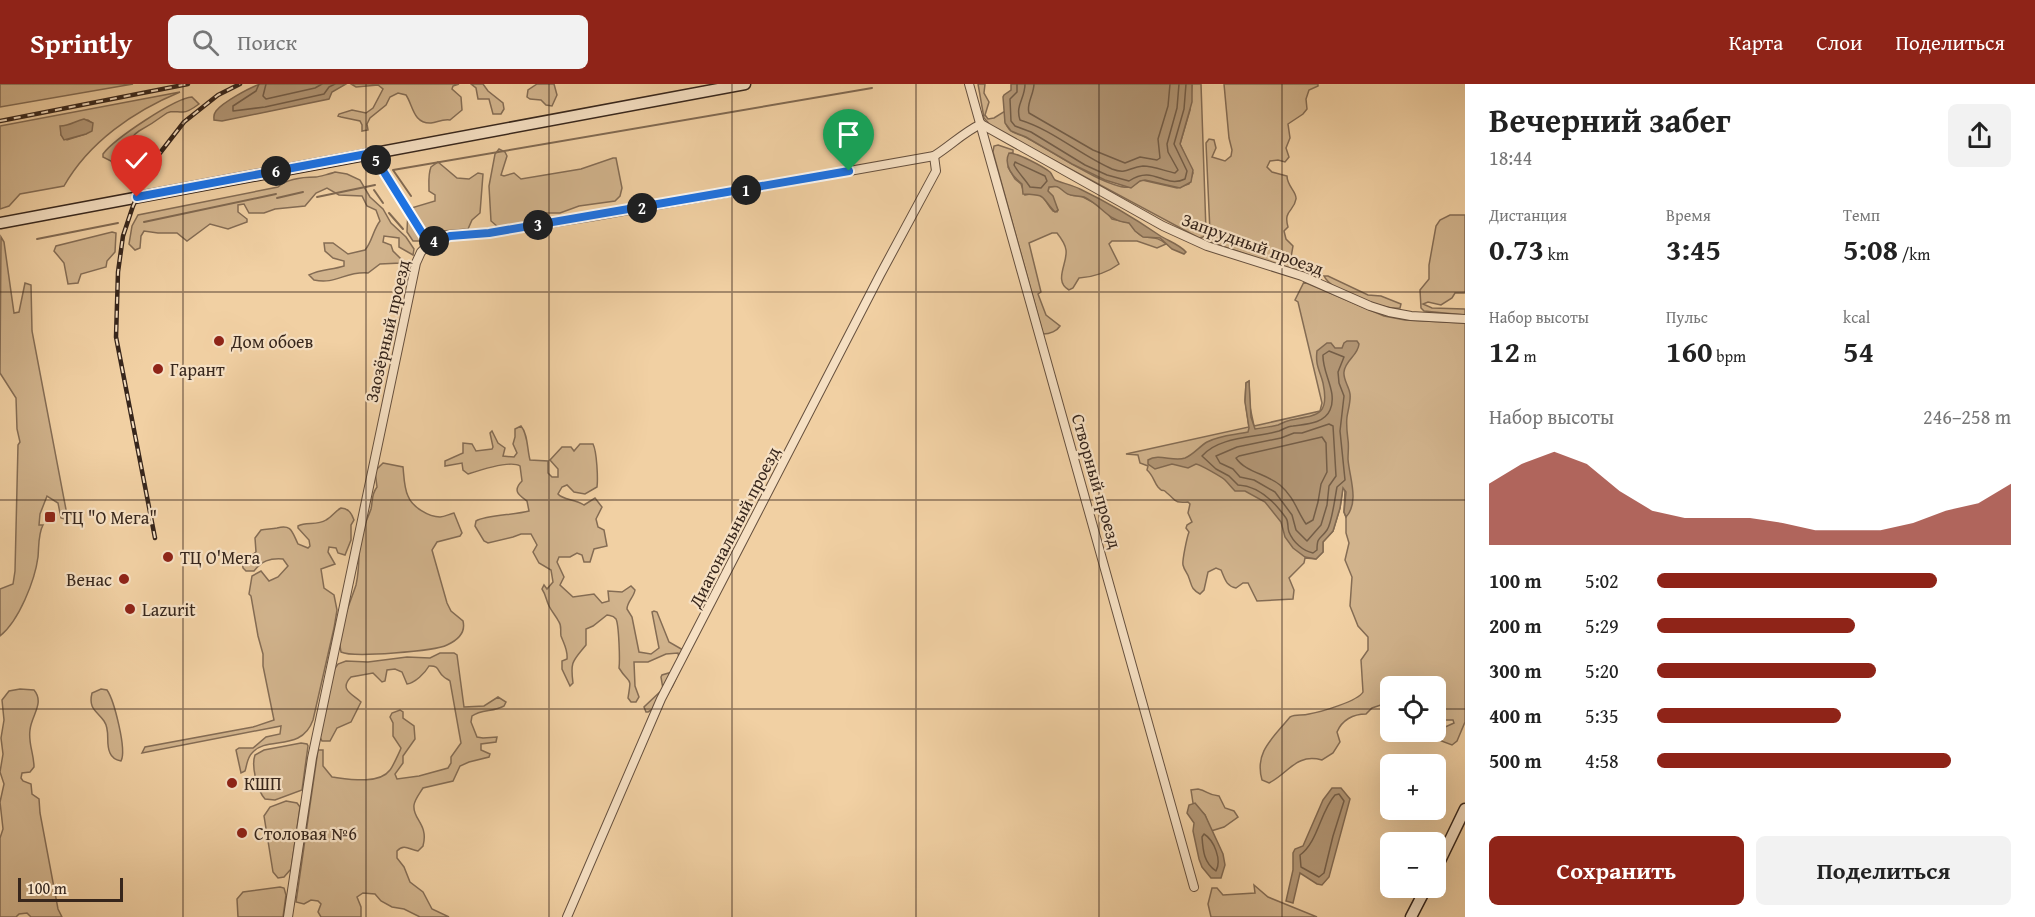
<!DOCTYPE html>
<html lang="ru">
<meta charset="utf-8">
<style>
:root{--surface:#fff;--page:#f2f2f2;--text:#222;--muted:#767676;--accent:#8f2418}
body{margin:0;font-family:"Gentium Book Plus",serif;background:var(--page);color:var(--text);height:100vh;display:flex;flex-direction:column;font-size:22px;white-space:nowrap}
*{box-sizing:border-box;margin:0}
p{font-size:20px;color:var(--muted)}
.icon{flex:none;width:33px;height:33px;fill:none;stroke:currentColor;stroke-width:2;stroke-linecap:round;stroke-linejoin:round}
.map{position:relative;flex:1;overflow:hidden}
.sheet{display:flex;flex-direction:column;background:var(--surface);width:570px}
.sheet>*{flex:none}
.buttons{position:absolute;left:1380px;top:592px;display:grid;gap:12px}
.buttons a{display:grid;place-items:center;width:66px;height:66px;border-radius:9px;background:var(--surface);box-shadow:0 6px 24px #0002;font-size:30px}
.scale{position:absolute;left:18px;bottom:15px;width:105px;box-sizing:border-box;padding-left:6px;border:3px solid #37261c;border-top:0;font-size:16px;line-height:21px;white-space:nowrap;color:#37261c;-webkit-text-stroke:4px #f6e0c3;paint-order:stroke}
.pin{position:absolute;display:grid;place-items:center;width:51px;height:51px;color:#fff;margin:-62px -26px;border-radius:50% 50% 50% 0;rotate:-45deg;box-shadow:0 0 6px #0007}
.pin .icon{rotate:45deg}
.km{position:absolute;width:30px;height:30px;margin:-15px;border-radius:50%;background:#222;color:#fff;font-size:16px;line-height:30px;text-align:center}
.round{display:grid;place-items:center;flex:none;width:63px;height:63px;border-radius:9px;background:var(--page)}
.summary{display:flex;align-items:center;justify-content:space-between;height:102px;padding:0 24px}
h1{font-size:33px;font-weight:800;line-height:45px}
.figures{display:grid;grid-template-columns:repeat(3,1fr);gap:9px;height:102px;padding:6px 24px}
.figures div{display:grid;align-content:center}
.figures b{font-size:30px;font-weight:800}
.figures small{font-size:16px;font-weight:400}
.figures p{font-size:16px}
.chart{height:168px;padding:12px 24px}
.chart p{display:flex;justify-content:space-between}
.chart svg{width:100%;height:108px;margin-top:6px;fill:var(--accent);opacity:.7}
.button{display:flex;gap:12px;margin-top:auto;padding:12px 24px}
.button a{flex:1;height:69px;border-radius:9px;background:var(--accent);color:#fff;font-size:24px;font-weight:800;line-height:69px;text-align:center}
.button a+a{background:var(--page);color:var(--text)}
ul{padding:0 24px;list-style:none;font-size:20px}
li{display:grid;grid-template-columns:96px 72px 1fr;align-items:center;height:45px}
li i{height:15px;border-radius:8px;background:var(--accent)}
header{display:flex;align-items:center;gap:36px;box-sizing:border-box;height:84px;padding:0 30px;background:var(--accent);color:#fff}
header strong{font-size:28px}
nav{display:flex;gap:33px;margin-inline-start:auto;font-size:21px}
.search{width:420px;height:54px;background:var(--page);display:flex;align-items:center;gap:15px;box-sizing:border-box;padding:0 21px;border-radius:9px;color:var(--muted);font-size:22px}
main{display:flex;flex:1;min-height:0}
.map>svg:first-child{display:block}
</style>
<header>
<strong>Sprintly</strong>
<div class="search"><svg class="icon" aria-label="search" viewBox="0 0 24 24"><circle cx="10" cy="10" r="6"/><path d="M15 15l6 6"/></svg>Поиск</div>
<nav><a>Карта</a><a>Слои</a><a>Поделиться</a></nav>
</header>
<main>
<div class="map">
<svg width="1465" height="833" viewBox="0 0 1465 833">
<rect width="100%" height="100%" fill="#f1d0a3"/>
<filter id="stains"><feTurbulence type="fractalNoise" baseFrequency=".00333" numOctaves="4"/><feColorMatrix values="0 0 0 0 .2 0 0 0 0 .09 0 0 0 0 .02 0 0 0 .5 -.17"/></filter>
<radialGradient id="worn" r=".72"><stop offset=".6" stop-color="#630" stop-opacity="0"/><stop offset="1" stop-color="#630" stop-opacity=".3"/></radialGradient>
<g fill="#d1b38c" stroke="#846c54" stroke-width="1.5" fill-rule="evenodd">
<polygon points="0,0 133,0 0,23"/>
<path d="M351 0H459L453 2 452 5 461 13 462 26 450 36C442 35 438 38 431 39 413 40 413 21 406 11L398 9 390 13 386 21 370 34 367 40 368 46 362 47V41L360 37 341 33 338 32 339 30 352 26 366 29 373 24 383 5 378 1 356 3Z"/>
<polygon points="471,0 483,0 488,7 503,19 504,25 501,30 493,30 489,15 478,15 476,4"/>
<polygon points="537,0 554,0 557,11 552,22 546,21 541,16 530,15 527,13 528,6"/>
<path d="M978 0H985L984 9 989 18 985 31 988 35 994 34 1005 27C1005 33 1004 39 1009 45 1013 50 1020 50 1025 53 1046 63 1109 107 1130 103 1134 102 1138 97 1142 96L1177 104 1189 100 1193 89 1180 60 1190 26 1192 0H1201L1206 147 1203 153 1199 154 992 43 984 34Z"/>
<path d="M1224 0H1318V2L1309 6 1306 15 1307 25 1303 30 1288 40 1290 54 1286 64 1289 73 1285 78 1278 76 1270 77 1267 83 1272 88 1287 92C1287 102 1297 108 1296 115 1294 128 1283 126 1288 143L1284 147 1286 155 1293 162 1290 179C1295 183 1315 188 1322 190L1319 195 1207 157 1210 148 1206 59 1209 55 1214 56 1216 64 1212 73 1225 77 1231 72 1232 66 1229 54Z"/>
<path d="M180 8C134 27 89 58 64 102L20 110 9 122 0 125V42ZM88 36 92 39 86 50 67 56 61 51 63 42C71 42 77 37 88 36Z"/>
<path d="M192 13 199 20C195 23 187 29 182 28 175 28 170 26 164 31 156 37 148 42 139 47 129 53 133 59 117 64L115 67 118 70H125L132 64 150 65C146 79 127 86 114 82L111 77 103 73V70C114 55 175 14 192 13Z"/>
<path d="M998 61 1013 66V69H1011L1008 83 1015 95 1021 100 1025 111C1046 106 1042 115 1053 127L1057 128 1058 126 1048 107 1049 103 1058 102 1071 111 1083 113 1102 123 1112 135 1130 139C1143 162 1152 147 1166 160L1157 164 1137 157H1112L1109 160 1119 180C1107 189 1093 193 1079 194L1073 204 1069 206C1053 197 1068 179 1066 166 1065 159 1061 154 1057 149H1052L1029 159 1041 208 1038 210 1046 231 1060 242C1057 247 1050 250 1043 250L993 68 994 62Z"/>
<polygon points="499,65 505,68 507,72 501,91 504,92 514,89 521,95 581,85 613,74 616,74 622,104 620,112 615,117 579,122 560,129 542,129 513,143 498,143 491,137 489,102 495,70"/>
<path d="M438 78 457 94 469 95 478 89 483 90 480 129 472 136 468 145 443 147 423 157H413L407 148 408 125 435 117V111L429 107C429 98 428 90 431 83Z"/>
<path d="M335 88 347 90 360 96 370 113 383 125 391 139 406 153 414 165 413 171 399 163V154L384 152 383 158 391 161 393 167 402 176 401 179 380 180 368 189C345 187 336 201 314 196L309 191C320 185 332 186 344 182V177L333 174 325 167 324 159H333L348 170 365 166C372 158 373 146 380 137L376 126 367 122 362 112 339 111 327 104 316 109 305 122 275 125 264 129H249L244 120 238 121V128L247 135V138L228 145 210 140 187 157 177 149H158L144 147 141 152 140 164 135 166 129 160 132 142 138 131 278 103C288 94 304 93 316 93 318 93 333 89 335 88Z"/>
<polygon points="1450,131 1465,131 1465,209 1455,209 1452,214 1441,221 1428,218 1423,220 1432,224 1465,225 1465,231 1424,227 1421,224 1420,206 1429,195 1429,181 1436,142 1440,136"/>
<polygon points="112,148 116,149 115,168 107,177 106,183 81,190 78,199 68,200 64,179 54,167 56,162"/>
<path d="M1 153 4 158 14 229 19 228 25 199 31 201 32 247 68 436 61 434 58 419 47 412 40 430 39 441H43C38 450 39 463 38 473 35 496 19 537 0 552V505L13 500 15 487 18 361 20 358 17 345 16 314 0 289Z"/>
<path d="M1324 192H1328L1368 211 1381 212 1401 220 1400 224C1384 226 1331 207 1324 192Z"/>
<path d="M1304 198 1384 232 1405 236 1465 239V638L1457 657 1452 661 1428 652 1427 648H1436V644H1443L1454 639 1453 636H1443L1436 638V603H1390V618L1372 624 1366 630C1353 630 1342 636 1337 648L1340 658 1333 669 1322 676C1296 669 1289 689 1269 699L1262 696C1254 668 1273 654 1290 633 1296 630 1302 632 1309 630 1321 628 1358 617 1363 608L1361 576 1368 566V553L1358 542 1350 522 1352 493 1345 476 1349 459 1346 449V433L1344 428 1345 405 1343 404 1340 424 1333 447 1323 458V468L1316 475 1305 474 1304 479 1289 494 1294 506 1293 515 1257 517 1248 499H1243L1236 504C1226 502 1225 495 1221 486L1216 484 1208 488 1204 506 1200 510C1191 505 1192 502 1189 494 1188 490 1184 486 1183 481 1182 477 1187 453 1189 448L1186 444 1187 441 1192 438 1188 429 1190 420 1188 418C1173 419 1177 417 1167 409 1161 403 1164 410 1158 403 1154 398 1153 391 1147 386L1148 382 1140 379 1138 371 1126 370 1249 343 1245 316 1246 299 1249 297 1250 323 1254 342 1320 327 1322 319 1298 218 1295 216Z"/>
<path d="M521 342C528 350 527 365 530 376L548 377V389L552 393H558V385L550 376 562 363H571L574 367 580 360H593C597 368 598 395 597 403L585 410 574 408 567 401 562 403 558 410C563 416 575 415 584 421L595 414 602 423 596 435 598 443 604 446 607 462 594 465 590 478H584L582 471 577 469 570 473H559L557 478 564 493 560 501 573 513 594 510 602 519 609 517 608 507 622 508 631 502 635 506C634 513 627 518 627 525L632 533 639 568 651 570 659 564 652 528 654 527 657 528 669 558 683 566C681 590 669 617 648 628H646L644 623 663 605 661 593 662 591 672 588 679 574 678 569 666 570 648 578H634L635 602 639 613 636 618H631L628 614C632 590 630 602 619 584 620 577 619 541 616 535 613 531 611 532 607 531L593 542 586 545V561C573 577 570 577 573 599L570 602 562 585V577L567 575C568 566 564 560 561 552 560 547 562 542 559 538 556 532 552 528 549 522 546 516 546 511 542 505L544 501 547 505 553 498 551 486 539 479 533 468 537 461 531 450H521L513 453 488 459 484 457 475 442 476 437C486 431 515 431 529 427L527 417C519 411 512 407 522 397L520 382C511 376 480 386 468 390L463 386 462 379 445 382V377L463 369V359L472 360 476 367 492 365 493 363 490 349 492 347 498 359 505 364 503 372 514 373 517 369 513 360 515 353V345Z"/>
<path d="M383 379 403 383C404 392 404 404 408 412 412 423 429 433 440 433 445 433 449 430 454 429L462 449 460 452 437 458 432 466 447 519 451 527 463 537C466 549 458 556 447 561 435 567 353 574 341 568 336 548 350 520 356 501 359 488 359 476 359 465 358 452 367 437 371 425 373 416 371 411 377 403L375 387Z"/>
<path d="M341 424C349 424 352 430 354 436L351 441V456L345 471 338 469 336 464 329 463 328 468 335 480 321 485 324 504 334 511 337 526 334 544 313 636C301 669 267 651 252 669 247 674 247 681 245 687L241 689 236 666 239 664H253L266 653 280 650 281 642 142 669 145 663 253 643 274 636 263 582V570L258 552 251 512 249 510 252 492 261 487 269 497 278 493 288 482 283 475C269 474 262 477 254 487H246L243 484C241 473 249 473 256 468L255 454 261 446C266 445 272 445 277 444 292 440 292 448 298 460L308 464 310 462 309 456 298 444V442C306 437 317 442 326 436 332 433 335 427 341 424Z"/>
<path d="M440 569H454L457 571 464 623 484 622 498 613 506 618 504 622C494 628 481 625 472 632L471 638 477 653 483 654 497 653 496 658 481 660V666L490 670 489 673 469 678 460 682 453 697 423 704C420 709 415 715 414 721 412 735 429 740 423 762L418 767C410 766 404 759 397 767V774L404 783 410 798 423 808 432 825 449 833H420L404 825 392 823 381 817 375 810 363 809 357 813 361 823V833H321L318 828 321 820 318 817 311 816 304 820 296 818 318 666H323V682L332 693C348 695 379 701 390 686 392 684 400 667 401 664L393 652V639L390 633 392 629 400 626 403 628V634L414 642 415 655 403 672V679L395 690 397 695 419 692 448 684 451 679V673L461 659 450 597C448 595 446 595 444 593 437 588 440 581 429 582 425 589 415 599 407 600L402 588 395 585 387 586 385 597 382 598 373 589 351 593C338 606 354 611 361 618L351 638 337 644 330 657H322L320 653 333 587 338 580 346 577 368 578 407 573 430 574Z"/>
<path d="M20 605 34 606C45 619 31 632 30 646 28 659 34 670 34 683L30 688 22 689 21 694 23 697 31 700 32 710 39 715 40 729 58 825 62 833H31L27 829 19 830 16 833H0V754L3 745 0 718 4 700 0 688 3 670 1 654 4 636 2 616 9 607Z"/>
<path d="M101 605 107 606C114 616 127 666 121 677 116 676 112 674 110 669 105 659 111 647 104 637 97 627 88 625 92 609Z"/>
<path d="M301 659 307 660 308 662 302 706 275 716 265 715C257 706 251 682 255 671L264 666Z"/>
<path d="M1198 705C1208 707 1207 711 1219 712L1225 724 1234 727 1238 733 1224 743 1211 747 1205 731 1193 719 1191 706Z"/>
<polygon points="286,717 297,719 300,723 291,785 284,793 278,794 273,788 264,732 270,723"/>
<polygon points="1254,801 1268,813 1317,833 1211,833 1208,820 1212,804 1217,804 1223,811 1255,809"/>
<polygon points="280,803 284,804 286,811 283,833 238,833 237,815 243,808"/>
</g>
<g fill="#b29675" stroke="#816951" stroke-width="1.5">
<path d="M260 0H346L332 8 329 15 222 37 214 36C214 32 213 31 216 27 223 18 249 4 260 0Z"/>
<polygon points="1011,0 1192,0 1192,18 1180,60 1193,86 1191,98 1180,104 1145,96 1140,97 1131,104 1105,96 1072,80 1026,53 1011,47 1005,39 1003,13 1004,11 1011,6"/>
<path d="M84 35 93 39 92 47 86 50 64 56 61 51 60 42C70 42 75 37 84 35Z"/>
<path d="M1009 69C1018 69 1042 82 1050 88 1052 90 1053 94 1055 96 1059 98 1075 102 1080 105 1107 118 1134 134 1159 151 1168 157 1179 160 1186 168L1184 170 1172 165 1160 154 1143 153 1135 147 1129 139C1107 137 1103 122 1084 113 1079 111 1071 113 1066 109 1059 104 1059 101 1049 103L1048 107 1053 112 1058 126 1055 128C1039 112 1049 111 1023 110L1022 100C1013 93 1003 81 1009 69Z"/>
<path d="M1347 257H1357L1359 260C1358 272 1345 276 1344 288 1343 296 1349 302 1350 310 1351 317 1348 326 1347 333 1346 341 1347 348 1348 356 1349 362 1348 368 1348 375 1349 392 1360 418 1346 433L1344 428 1346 408 1343 404 1340 424 1333 447 1323 458V468L1316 475 1305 473 1293 464 1285 453 1281 438 1265 418 1245 407H1235C1232 404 1228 399 1225 396 1222 393 1199 380 1196 380L1188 384 1172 380 1155 385 1148 380V376C1159 369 1173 378 1185 374 1193 371 1200 362 1207 358 1220 351 1235 351 1248 348L1249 344 1245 318 1246 299 1249 297 1251 333 1255 345C1261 344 1271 343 1278 341 1282 339 1286 337 1291 336 1317 331 1330 332 1323 299 1320 287 1315 281 1317 267L1327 259H1331L1335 264H1342L1344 259Z"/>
<polygon points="1332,704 1341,704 1350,715 1329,793 1322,801 1317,800 1300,789 1293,819 1286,817 1293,786 1293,769 1295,765 1303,762 1323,716"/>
<polygon points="1195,719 1205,731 1223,770 1225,781 1221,794 1211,794 1202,783 1199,775 1193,747 1194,739 1187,729 1189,721"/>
</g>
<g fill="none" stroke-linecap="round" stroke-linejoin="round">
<g stroke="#745e48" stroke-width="1.5">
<polyline points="259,0 256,7 233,22 233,27 265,23 324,10 329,3 335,0"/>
<polyline points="266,0 263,12 266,15 315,4 322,0"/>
<path d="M1017 0V8L1010 15 1011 37 1015 42 1031 48 1085 81 1107 91 1129 97C1154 80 1164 105 1185 95L1187 87 1174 60 1184 25 1186 0"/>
<path d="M1025 0C1025 15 1015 21 1020 36 1053 46 1080 71 1112 85 1127 91 1129 83 1143 82 1153 82 1165 87 1175 89L1178 86 1168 68 1167 60 1177 24 1179 0"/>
<path d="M1034 0C1034 10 1026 20 1029 29L1093 66 1125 79 1140 73 1157 76 1160 74 1158 55 1168 22 1170 0"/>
<path d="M1015 78 1045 92 1047 97 1041 104 1030 103C1025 95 1019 90 1014 81Z"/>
<path d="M1329 267 1344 273 1338 288 1339 299 1344 312 1340 347 1345 396 1337 403C1335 413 1332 439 1327 446 1320 456 1317 452 1317 466L1313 469C1303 467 1293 458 1289 448 1287 443 1289 438 1286 434 1274 417 1259 402 1238 401L1229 392 1216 385 1202 372C1219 352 1256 354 1279 347 1284 345 1288 342 1293 342 1305 340 1324 340 1330 326 1338 308 1322 289 1323 271Z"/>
<polygon points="1329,340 1333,342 1336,392 1329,402 1327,421 1321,441 1307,457 1296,446 1292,431 1275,408 1254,396 1240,393 1233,385 1220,379 1216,372 1237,363 1281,354 1294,349 1302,349"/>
<path d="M1322 353 1326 359 1327 388 1321 400 1318 418 1313 436 1306 440C1297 427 1294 413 1280 401 1267 390 1245 388 1236 374L1239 372Z"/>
<path d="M1339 710 1344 717 1333 752 1324 789 1319 793 1301 783 1300 771C1318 758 1320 728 1335 711Z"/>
<path d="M1204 750C1214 756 1222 776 1216 787 1204 779 1203 767 1202 753Z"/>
</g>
<g stroke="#816951" stroke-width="2">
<polyline points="374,106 383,119"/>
<polyline points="411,112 393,86 872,4"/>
<polyline points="317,113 375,101"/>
<polyline points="277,114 303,108"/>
<polyline points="389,129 403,145"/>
<polyline points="144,138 276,110"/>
<polyline points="37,155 118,139"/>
</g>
<g stroke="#66503e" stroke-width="10">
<g id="minor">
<polyline points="969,0 1194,803"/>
<polyline points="981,40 1163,142 1207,162 1302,192 1370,222 1389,228 1411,232 1465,235"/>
<polyline points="372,69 429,160"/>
<path d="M288 833 312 674 416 179 421 168 429 160 450 151 489 149 595 132 934 72C950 62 964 48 981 40"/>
<polyline points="567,833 661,615 880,191 936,87 934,72"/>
</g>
</g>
<g stroke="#37261c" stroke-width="13">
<g id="secondary">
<polyline points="0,139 745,0"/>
<polyline points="1436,785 1465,725"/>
<polyline points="1411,833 1426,804"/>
</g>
</g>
<use href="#minor" stroke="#f6e0c3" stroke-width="8"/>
<use href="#secondary" stroke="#f6e0c3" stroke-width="10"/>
<g stroke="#37261c" stroke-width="4.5">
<g id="rail">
<polyline points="0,37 188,0"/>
<polyline points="155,454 116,253 118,188 123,152 133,122 153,78 184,38 218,11 240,0"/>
</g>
</g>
<use href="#rail" stroke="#f6e0c3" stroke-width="2" stroke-dasharray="7" stroke-linecap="butt"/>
</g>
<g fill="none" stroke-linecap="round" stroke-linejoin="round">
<g stroke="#fff" stroke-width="12">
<polyline id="route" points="137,113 372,69 429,160 450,152 489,149 849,87"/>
</g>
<use href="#route" stroke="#1a73e8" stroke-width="8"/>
</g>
<path fill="none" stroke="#37261c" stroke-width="1.5" stroke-opacity="0.55" d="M183 0V833M366 0V833M549 0V833M732 0V833M916 0V833M1099 0V833M1282 0V833M0 208H1465M0 416H1465M0 625H1390M1436 625H1465"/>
<g fill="#8f2418" stroke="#f6e0c3" stroke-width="2">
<circle cx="219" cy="257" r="6"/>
<circle cx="158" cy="285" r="6"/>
<rect x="44" y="427" width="12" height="12" rx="3"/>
<circle cx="168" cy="473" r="6"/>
<circle cx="124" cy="495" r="6"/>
<circle cx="130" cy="525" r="6"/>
<circle cx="232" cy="699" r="6"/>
<circle cx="242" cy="749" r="6"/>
</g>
<g text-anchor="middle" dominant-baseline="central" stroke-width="4.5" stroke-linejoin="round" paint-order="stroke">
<g font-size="18" fill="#37261c" stroke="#f6e0c3">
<text transform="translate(1253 160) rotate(20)">Запрудный проезд</text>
<text transform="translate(387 247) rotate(-77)">Заозёрный проезд</text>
<text transform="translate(1097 397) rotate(74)">Створный проезд</text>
<text transform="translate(734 443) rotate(-63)">Диагональный проезд</text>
</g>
<g font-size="18" fill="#37261c" stroke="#f6e0c3" text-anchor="start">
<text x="231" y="257">Дом обоев</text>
<text x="170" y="285">Гарант</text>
<text x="62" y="433">ТЦ "О Мега"</text>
<text x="180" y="473">ТЦ О'Мега</text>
<text x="112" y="495" text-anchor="end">Венас</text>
<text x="142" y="525">Lazurit</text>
<text x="244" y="699">КШП</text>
<text x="254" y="749">Столовая №6</text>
</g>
</g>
<rect width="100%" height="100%" filter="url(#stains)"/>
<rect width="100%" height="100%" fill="url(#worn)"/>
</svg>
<div class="buttons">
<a><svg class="icon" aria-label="locate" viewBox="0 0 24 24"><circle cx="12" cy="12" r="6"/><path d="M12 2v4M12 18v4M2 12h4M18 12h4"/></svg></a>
<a>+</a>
<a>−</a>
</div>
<div class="scale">100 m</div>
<div class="pin" style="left:849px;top:87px;background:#1e9e55"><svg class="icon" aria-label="arrive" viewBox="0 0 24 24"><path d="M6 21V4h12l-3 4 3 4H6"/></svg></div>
<div class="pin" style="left:137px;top:113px;background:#d93025"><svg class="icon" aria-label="check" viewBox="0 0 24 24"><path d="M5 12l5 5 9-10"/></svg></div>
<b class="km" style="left:746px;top:106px">1</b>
<b class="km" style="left:642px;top:124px">2</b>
<b class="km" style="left:538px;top:141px">3</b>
<b class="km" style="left:434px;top:157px">4</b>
<b class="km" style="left:376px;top:76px">5</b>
<b class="km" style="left:276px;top:87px">6</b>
</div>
<section class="sheet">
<div class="summary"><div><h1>Вечерний забег</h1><p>18:44</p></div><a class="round"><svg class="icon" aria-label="share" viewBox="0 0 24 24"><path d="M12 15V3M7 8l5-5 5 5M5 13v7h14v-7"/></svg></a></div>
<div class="figures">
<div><p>Дистанция</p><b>0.73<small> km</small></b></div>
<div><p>Время</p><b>3:45</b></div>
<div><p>Темп</p><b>5:08<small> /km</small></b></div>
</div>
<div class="figures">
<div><p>Набор высоты</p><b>12<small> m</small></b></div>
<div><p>Пульс</p><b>160<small> bpm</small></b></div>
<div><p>kcal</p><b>54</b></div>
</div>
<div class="chart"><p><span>Набор высоты</span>246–258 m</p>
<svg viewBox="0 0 160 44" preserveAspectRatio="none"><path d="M0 44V19L10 11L20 6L30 11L40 22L50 30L60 33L70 33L80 33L90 35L100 38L110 38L120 38L130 35L140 30L150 27L160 19V44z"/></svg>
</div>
<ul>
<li><b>100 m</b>5:02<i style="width:79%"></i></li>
<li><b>200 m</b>5:29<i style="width:56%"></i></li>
<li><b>300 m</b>5:20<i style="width:62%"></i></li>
<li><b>400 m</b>5:35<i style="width:52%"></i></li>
<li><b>500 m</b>4:58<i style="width:83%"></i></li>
</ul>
<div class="button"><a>Сохранить</a><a>Поделиться</a></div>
</section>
</main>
